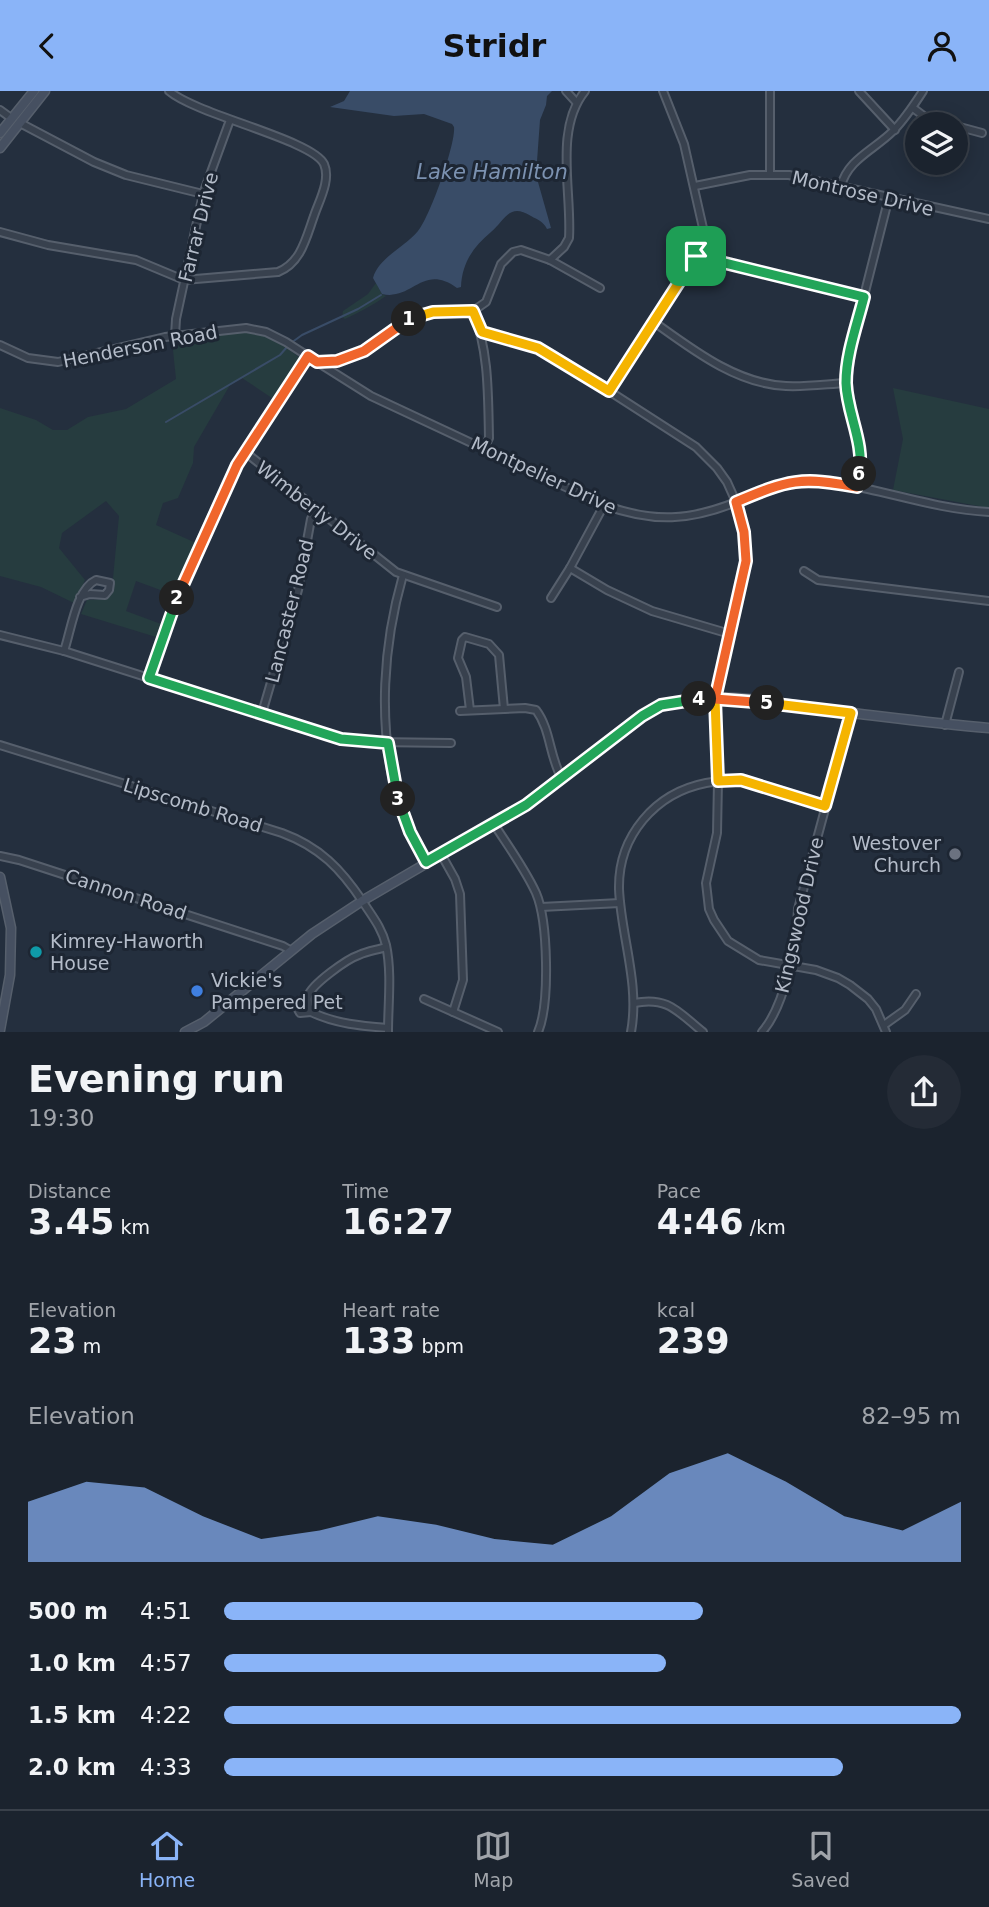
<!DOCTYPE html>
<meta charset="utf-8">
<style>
:root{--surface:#1b232e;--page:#242b36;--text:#f1f3f6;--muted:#a0a4aa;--line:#39404a;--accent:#8ab4f8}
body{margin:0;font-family:"DejaVu Sans",sans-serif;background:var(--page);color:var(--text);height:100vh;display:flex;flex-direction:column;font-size:26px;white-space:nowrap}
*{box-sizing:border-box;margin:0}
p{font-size:23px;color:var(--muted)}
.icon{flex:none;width:38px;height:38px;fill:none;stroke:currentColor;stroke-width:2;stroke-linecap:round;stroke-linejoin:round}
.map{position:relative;height:941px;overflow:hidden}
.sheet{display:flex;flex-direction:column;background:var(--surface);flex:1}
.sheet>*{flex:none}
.fabs{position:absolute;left:905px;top:21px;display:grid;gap:14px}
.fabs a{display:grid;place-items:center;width:63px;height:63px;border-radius:50%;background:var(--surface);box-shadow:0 4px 18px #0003,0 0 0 2px var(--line);font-size:35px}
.pin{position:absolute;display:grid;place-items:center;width:60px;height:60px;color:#fff;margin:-30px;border-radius:14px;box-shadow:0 4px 10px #0006}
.km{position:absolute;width:35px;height:35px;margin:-18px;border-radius:50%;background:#222;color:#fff;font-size:19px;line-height:35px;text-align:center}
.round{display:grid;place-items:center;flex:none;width:74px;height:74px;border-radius:37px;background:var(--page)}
.head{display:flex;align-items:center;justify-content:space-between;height:119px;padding:0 28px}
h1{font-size:38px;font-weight:700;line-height:52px}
.stats{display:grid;grid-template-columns:repeat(3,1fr);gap:10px;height:119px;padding:7px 28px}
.stats div{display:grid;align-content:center}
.stats b{font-size:35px;font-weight:700}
.stats small{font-size:19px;font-weight:400}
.stats p{font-size:19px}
.chart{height:196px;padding:14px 28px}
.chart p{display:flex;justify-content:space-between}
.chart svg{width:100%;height:126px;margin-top:7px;fill:var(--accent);opacity:.7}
ul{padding:0 28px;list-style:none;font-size:23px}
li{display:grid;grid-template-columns:112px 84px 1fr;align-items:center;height:52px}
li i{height:18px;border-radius:9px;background:var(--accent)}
header{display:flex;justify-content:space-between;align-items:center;height:91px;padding:0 28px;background:var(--accent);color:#111;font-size:32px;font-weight:700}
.tab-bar{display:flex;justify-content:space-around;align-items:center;height:98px;border-top:2px solid var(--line);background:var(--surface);font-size:19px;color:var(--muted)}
.tab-bar a{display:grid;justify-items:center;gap:4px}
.tab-bar .on{color:var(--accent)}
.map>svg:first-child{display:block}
</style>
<header><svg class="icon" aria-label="back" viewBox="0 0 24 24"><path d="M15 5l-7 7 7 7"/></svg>Stridr<svg class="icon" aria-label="person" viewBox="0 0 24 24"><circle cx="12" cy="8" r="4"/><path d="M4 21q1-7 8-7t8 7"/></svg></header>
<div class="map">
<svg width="989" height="941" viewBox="0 0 989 941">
<rect width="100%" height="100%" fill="#242f3e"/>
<g fill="#263c3f">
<path d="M376 192 382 203 386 205C373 214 360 221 345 228L342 226 343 220 368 203Z"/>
<polygon points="253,241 275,249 299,266 300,269 275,309 242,287 230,294 194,356 193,372 178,407 163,412 156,434 196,452 174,504 136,490 126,520 161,533 156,546 81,523 87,509 107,508 114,500 113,487 119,425 106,410 62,442 59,457 85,489 74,512 41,496 0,485 0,317 36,329 53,339 67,339 88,326 126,318 176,288 172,250 227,242"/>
<polygon points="893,297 989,318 989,417 893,399 903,348"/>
</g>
<path fill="#394c67" d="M350 0H552L547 5 546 14 540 29 536 84 551 137 547 138C543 130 538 129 531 125 509 111 505 129 491 141 473 156 462 172 461 196L457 197C422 172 413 210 382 203L373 187C379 166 404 157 418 140 429 128 456 53 454 36L452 33 424 23 394 25 330 16 344 10Z"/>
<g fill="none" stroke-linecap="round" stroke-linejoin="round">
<g stroke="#394c67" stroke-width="2">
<polyline points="291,252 302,244 358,218 381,204"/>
<polyline points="166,331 280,264 287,256"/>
</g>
<g stroke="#565f6c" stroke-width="10">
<g id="minor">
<polyline points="566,0 576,11"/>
<polyline points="770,0 770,83"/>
<polyline points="859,0 895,39"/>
<polyline points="913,17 925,26 946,33"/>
<polyline points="0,19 11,27"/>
<polyline points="20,32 94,71 126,84 203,103"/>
<polyline points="956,35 982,42"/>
<polyline points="695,95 750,84 789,84 989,128"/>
<path d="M841 95C848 68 874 59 893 40 905 28 914 14 923 0"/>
<path d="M0 141 48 154 136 169 184 189 278 181C301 172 306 147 314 125 319 110 331 89 324 73 313 49 197 24 169 0"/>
<polyline points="696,165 864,206"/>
<path d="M550 169 564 156 569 147C572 101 554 38 585 0"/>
<path d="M473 220C489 260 488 304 489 347L484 357"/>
<path d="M654 231C693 259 737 293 786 295 806 296 827 293 846 292"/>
<polyline points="482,241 539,257 550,262 696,356 717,377 727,391 736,411 744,441 745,470 715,608 718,690 717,742 706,792 709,818 714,829 728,850 759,869 816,879 838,887 850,894 868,908 876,918 886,941"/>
<polyline points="175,245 176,228 203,103 230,29"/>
<polyline points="0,254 28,267 58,271 165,246 246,237 266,241 286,251 317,271 327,271 337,270 364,260 403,230 417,225 433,221 473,220 486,211 501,173 513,161 521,159 550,169 600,197"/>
<path d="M317 271 371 305 604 414C654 432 690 430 739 410 757 402 775 393 794 390 819 387 844 393 868 398 908 407 948 419 989 421"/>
<polyline points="609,300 696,165 703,150 703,137 684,53 663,0"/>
<polyline points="245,361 396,481 497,516"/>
<path d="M857 395C865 349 844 316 848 268L889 106"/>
<polyline points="570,477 607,499 652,520 730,543"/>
<polyline points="804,480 818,489 989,510"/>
<path d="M403 484C383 554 378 631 396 703 402 727 414 750 426 771"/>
<polyline points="551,507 570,477 604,414"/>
<polyline points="0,544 64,560 341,648 374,651 451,652"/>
<path d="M64 560C71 540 76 498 96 489L110 492 109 499 105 504 90 503 80 506"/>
<polyline points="149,587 169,525 237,374 308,265"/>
<polyline points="470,619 466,586 458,567 462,549 465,546 489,553 499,564 504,618"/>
<path d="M460 620 525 617 536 619C551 639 549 665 562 688"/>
<polyline points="262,622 298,499 311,428 315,419"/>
<polyline points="945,634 959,581"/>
<path d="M0 654 282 742C320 756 341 778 363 811 372 825 382 837 386 854 392 882 388 913 388 941"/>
<path d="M494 733C508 755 525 778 536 802 548 830 550 913 538 941"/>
<polyline points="441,763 455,788 460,803 463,889 453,921"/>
<polyline points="0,765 19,769 283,855 290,859"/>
<polyline points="541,816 620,812"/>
<path d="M386 856C377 859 368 860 359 864 347 868 312 893 308 905 307 910 309 917 311 921 336 933 362 935 388 937"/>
<polyline points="308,905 299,910 296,915 300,922 311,921"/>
<polyline points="424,908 498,941"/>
<path d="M634 912C668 905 678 921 703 941"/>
<polyline points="884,934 905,919 916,903"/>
<path d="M631 941C640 893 621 845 619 798 618 745 655 702 706 692 718 690 732 688 744 690 771 695 799 706 825 715"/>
<path d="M762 941C785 915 797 852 798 818L851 622"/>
</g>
</g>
<g stroke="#565f6c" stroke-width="11">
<g id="secondary">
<polyline points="0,42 34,0"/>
<polyline points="0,57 45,0"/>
<polyline points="0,786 11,837 10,884 0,939"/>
<path d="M185 941 204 931 312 843 362 810 526 714 642 624C698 592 774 612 835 620 887 626 938 633 989 637"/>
</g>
</g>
<use href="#minor" stroke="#38414e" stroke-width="6"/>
<use href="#secondary" stroke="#465061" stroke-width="8"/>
</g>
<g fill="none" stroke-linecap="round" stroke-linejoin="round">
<g stroke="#fff" stroke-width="14">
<polyline id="split-1" points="409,228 433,221 473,220 482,241 538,257 609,300 696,165"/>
</g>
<g stroke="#fff" stroke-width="14">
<polyline id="split-2" points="177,507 237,374 308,265 317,271 337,270 364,260 409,228"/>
</g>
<g stroke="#fff" stroke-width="14">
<polyline id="split-3" points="177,507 149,587 341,648 388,652 398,708"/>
</g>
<g stroke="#fff" stroke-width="14">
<polyline id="split-4" points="398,708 410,741 426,771 526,714 642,625 661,614 699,608"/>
</g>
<g stroke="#fff" stroke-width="14">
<polyline id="split-5" points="699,608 715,608 718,690 741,689 825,715 851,622 767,612"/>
</g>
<g stroke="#fff" stroke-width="14">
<path id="split-6" d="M767 612 715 608 746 470 744 441 736 411C788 389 801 385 857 396L859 383"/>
</g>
<g stroke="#fff" stroke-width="14">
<path id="split-7" d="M696 165 864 206C857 234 846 263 846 292 847 323 865 352 859 383"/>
</g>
<use href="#split-1" stroke="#f5b400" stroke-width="9"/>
<use href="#split-2" stroke="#f0652b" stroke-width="9"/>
<use href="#split-3" stroke="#22a559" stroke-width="9"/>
<use href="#split-4" stroke="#22a559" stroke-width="9"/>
<use href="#split-5" stroke="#f5b400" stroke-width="9"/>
<use href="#split-6" stroke="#f0652b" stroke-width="9"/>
<use href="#split-7" stroke="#22a559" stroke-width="9"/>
</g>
<circle fill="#6b7280" stroke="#1d2633" stroke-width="2.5" cx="955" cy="763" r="7"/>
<circle fill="#0f9aa8" stroke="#1d2633" stroke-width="2.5" cx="36" cy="861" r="7"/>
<circle fill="#3f7fe0" stroke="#1d2633" stroke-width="2.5" cx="197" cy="900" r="7"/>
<g text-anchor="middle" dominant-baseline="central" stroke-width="6" stroke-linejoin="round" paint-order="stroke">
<g font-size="19" fill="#b4bcc9" stroke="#1d2633">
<text transform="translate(863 102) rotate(13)">Montrose Drive</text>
<text transform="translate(198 136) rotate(-76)">Farrar Drive</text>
<text transform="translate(140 255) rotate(-11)">Henderson Road</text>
<text transform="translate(544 384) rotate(25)">Montpelier Drive</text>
<text transform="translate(317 419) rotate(38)">Wimberly Drive</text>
<text transform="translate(289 520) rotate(-76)">Lancaster Road</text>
<text transform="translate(193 714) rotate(17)">Lipscomb Road</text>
<text transform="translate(126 803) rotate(18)">Cannon Road</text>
<text transform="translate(799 824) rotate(-77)">Kingswood Drive</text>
</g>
<g font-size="19" fill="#b4bcc9" stroke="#1d2633" text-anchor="start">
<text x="941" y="752" text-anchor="end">Westover<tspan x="941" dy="22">Church</tspan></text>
<text x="50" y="850">Kimrey-Haworth<tspan x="50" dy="22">House</tspan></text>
<text x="211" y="889">Vickie's<tspan x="211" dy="22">Pampered Pet</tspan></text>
</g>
<g font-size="21" font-style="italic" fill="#7c92b1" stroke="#1d2633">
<text x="492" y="81">Lake Hamilton</text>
</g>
</g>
</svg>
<div class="fabs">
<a><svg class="icon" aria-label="layers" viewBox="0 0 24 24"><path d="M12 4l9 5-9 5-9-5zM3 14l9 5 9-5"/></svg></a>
</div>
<div class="pin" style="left:696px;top:165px;background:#1e9e55"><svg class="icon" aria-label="arrive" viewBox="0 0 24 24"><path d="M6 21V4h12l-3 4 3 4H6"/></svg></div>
<b class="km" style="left:409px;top:228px">1</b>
<b class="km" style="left:177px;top:507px">2</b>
<b class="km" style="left:398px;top:708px">3</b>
<b class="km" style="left:699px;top:608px">4</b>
<b class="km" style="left:767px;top:612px">5</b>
<b class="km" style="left:859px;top:383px">6</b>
</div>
<section class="sheet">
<div class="head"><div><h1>Evening run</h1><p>19:30</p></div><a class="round"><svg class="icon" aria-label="share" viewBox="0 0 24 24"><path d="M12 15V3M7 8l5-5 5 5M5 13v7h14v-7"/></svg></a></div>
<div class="stats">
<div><p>Distance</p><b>3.45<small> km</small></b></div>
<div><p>Time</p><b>16:27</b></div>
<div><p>Pace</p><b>4:46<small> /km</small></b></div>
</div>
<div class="stats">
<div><p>Elevation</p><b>23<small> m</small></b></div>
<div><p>Heart rate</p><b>133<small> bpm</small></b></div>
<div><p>kcal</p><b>239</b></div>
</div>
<div class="chart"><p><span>Elevation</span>82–95 m</p>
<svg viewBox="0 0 160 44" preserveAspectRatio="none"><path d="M0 44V23L10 16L20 18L30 28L40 36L50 33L60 28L70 31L80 36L90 38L100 28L110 13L120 6L130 16L140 28L150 33L160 23V44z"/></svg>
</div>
<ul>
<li><b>500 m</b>4:51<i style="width:65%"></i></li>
<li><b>1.0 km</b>4:57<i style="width:60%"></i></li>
<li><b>1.5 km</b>4:22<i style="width:100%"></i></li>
<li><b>2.0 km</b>4:33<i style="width:84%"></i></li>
</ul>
</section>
<nav class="tab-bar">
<a class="on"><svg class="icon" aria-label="home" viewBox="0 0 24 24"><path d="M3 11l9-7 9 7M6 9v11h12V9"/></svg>Home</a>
<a><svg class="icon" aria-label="map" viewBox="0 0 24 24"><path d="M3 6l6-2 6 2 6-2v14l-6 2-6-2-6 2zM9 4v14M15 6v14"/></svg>Map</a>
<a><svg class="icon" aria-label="saved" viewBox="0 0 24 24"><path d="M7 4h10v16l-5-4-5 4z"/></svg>Saved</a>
</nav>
